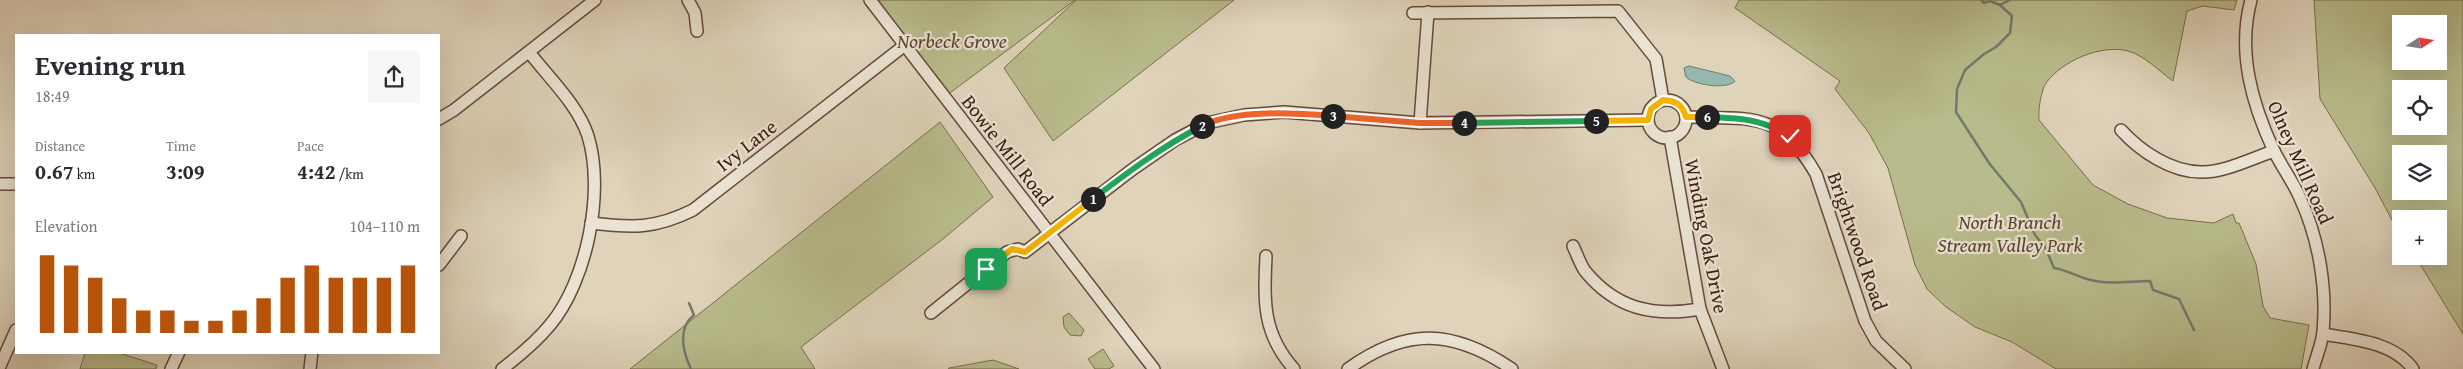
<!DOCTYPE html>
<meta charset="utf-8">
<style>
:root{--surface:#fff;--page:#f7f7f7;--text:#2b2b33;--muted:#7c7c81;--accent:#b45309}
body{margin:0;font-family:"Gentium Book Plus",serif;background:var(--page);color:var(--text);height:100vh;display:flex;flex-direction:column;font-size:19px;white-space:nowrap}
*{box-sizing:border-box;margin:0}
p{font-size:16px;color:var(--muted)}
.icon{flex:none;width:28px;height:28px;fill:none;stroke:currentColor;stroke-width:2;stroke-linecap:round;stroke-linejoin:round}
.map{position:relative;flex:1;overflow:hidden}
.side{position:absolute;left:15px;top:34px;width:425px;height:320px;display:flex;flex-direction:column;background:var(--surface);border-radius:0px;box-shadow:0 5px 20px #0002}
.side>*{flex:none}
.needle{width:32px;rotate:78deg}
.controls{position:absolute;left:2392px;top:15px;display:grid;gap:10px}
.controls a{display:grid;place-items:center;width:55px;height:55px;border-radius:0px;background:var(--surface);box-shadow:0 5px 20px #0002;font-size:25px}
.pin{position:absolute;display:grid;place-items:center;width:42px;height:42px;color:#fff;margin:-21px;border-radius:10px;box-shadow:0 2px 8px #0006}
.km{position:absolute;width:25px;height:25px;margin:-12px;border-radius:50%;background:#222;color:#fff;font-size:14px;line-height:25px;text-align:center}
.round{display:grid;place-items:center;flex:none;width:52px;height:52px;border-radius:0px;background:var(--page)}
.overview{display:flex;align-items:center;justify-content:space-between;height:85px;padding:0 20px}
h1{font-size:28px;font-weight:800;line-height:38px}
.stats{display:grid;grid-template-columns:repeat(3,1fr);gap:8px;height:85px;padding:5px 20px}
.stats div{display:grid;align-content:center}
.stats b{font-size:21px;font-weight:800}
.stats small{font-size:14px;font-weight:400}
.stats p{font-size:14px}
.chart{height:140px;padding:10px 20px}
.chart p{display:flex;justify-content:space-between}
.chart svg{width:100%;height:90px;margin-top:5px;stroke:var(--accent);stroke-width:6}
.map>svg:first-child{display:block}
</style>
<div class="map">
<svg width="2463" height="369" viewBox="0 0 2463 369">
<rect width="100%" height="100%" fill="#dfd3ba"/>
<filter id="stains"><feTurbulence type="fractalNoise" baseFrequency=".004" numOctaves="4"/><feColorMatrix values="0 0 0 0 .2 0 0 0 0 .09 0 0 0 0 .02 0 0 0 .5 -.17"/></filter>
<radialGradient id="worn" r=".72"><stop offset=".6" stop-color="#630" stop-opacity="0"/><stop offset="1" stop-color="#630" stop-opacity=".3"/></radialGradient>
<g fill="#b8bb8b" stroke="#7b6c4e" fill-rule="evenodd">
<polygon points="870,0 1075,0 943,98"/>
<polygon points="1076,0 1234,0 1053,141 1004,68"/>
<path d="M1739 0H2237L2234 10 2203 6 2187 11 2173 81C2160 72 2144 55 2128 51 2101 44 2062 61 2046 83 2041 91 2038 110 2039 120L2093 185 2128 204 2167 218 2214 223 2233 214 2236 223H2239L2256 264 2263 306 2270 318 2309 325 2301 369H2056L2012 342 1975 327 1946 307 1927 289 1915 265 1888 168 1869 133 1835 89 1840 81 1735 8Z"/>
<path d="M2314 0H2463V334L2415 256H2439V219H2401V237L2375 188 2320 99ZM2401 24H2439V61H2401ZM2401 89H2439V126H2401ZM2401 154H2439V191H2401Z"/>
<polygon points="940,122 993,197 943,239 801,347 815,369 630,369"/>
<polygon points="1069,313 1084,330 1081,336 1070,335 1064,327 1063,317"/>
<polygon points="1103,349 1114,366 1109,369 1095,369 1088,359"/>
<polygon points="85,353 119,353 157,365 156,369 80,369"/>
<polygon points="993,360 1019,369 948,369 949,368"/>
</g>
<path fill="#94b8ac" stroke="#727a6e" d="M1689 66 1730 76 1735 81C1727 90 1694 85 1686 77L1684 68Z"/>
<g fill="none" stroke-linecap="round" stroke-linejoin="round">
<g stroke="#727a6e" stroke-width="2.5">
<path d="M1981 0 1984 3 1990 1 2000 5 2012 16 2010 33 1996 47 1984 54 1965 70 1957 89 1956 112 1989 163 2021 202 2035 235 2045 247 2054 268C2067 270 2078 277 2091 280 2109 285 2131 281 2150 281L2153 290 2179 299 2194 330"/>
<polyline points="2000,5 2010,0"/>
<path d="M689 303 694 315C677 328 683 352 691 369"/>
</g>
<g stroke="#664a3a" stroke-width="14">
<g id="minor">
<polyline points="688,0 695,13 697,31"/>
<polyline points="870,0 1154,369"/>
<path d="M2251 0C2237 52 2252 104 2274 151 2282 167 2293 182 2300 198 2319 239 2327 288 2323 332 2322 344 2316 357 2313 369"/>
<polyline points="1413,13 1618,11 1656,59 1663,100"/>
<circle cx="1667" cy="119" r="19"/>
<path d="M1686 117C1752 119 1779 110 1816 174L1865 321 1876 341 1905 369"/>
<polyline points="439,119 454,110 595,0"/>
<polyline points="1420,123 1428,12"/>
<path d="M2121 130C2140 151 2171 172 2201 172 2223 173 2253 158 2274 151"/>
<polyline points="1670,137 1700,309 1723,369"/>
<polyline points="0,184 16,184"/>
<path d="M591 223C632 228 655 229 693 210L905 45"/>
<path d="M1573 246C1577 254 1580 264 1585 271 1616 309 1653 317 1700 309"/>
<path d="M1266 256C1264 301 1262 333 1294 369"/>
<polyline points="439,265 461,236"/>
<polyline points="931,313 1007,252 1018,249 1025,252 1133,169 1175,140 1207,123 1244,115 1284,112 1420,123 1648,120"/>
<path d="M2323 334C2353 339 2394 342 2413 369"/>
<polyline points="0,366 16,330"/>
<polyline points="171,369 179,352"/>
<polyline points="310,369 312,352"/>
<path d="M502 369C519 356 536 342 550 325 587 281 605 191 588 136 578 105 549 78 529 52"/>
<path d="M1348 369C1406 327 1453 329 1512 369"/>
</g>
</g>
<use href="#minor" stroke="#eae2d2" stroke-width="11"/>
</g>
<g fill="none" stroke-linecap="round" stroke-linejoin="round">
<g stroke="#fff" stroke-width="10">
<polyline id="split-1" points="986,269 1012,249 1025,252 1093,199"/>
</g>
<g stroke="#fff" stroke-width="10">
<path id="split-2" d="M1093 199C1128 172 1163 146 1202 126"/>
</g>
<g stroke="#fff" stroke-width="10">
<path id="split-3" d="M1202 126C1235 109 1296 113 1333 116"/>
</g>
<g stroke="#fff" stroke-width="10">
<polyline id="split-4" points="1333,116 1420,123 1464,123"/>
</g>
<g stroke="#fff" stroke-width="10">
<polyline id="split-5" points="1464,123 1596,121"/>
</g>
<g stroke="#fff" stroke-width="10">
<path id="split-6" d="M1596 121 1648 120 1651 109 1663 100C1676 101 1682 104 1686 117H1707"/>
</g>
<g stroke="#fff" stroke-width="10">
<path id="split-7" d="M1707 117C1741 118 1761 119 1790 136"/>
</g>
<use href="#split-1" stroke="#f5b400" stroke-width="6"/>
<use href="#split-2" stroke="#22a559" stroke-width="6"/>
<use href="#split-3" stroke="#f0652b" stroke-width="6"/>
<use href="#split-4" stroke="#f0652b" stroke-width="6"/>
<use href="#split-5" stroke="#22a559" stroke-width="6"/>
<use href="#split-6" stroke="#f5b400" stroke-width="6"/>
<use href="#split-7" stroke="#22a559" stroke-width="6"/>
</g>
<g text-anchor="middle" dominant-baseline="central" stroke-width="4.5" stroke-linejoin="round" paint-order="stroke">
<g font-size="20" font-style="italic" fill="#5c442f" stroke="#eae2d2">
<text x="952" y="40">Norbeck Grove</text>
<text x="2010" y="221">North Branch<tspan x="2010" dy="23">Stream Valley Park</tspan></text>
</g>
<g font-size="20" fill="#3e1d10" stroke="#eae2d2">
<text transform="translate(746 145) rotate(-38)">Ivy Lane</text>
<text transform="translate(1008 150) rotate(52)">Bowie Mill Road</text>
<text transform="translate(2301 162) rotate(66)">Olney Mill Road</text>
<text transform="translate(1707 236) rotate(79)">Winding Oak Drive</text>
<text transform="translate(1858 241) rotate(71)">Brightwood Road</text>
</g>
</g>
<rect width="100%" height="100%" filter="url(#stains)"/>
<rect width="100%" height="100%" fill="url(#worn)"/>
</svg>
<div class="controls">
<a><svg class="needle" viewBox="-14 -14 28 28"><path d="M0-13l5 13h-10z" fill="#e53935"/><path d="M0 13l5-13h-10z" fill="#7c7c81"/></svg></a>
<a><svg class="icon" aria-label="locate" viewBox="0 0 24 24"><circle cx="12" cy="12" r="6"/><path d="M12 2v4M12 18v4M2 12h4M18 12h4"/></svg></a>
<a><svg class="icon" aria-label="layers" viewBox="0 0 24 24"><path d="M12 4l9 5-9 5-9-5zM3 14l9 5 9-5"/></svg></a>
<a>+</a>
</div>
<div class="pin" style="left:986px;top:269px;background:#1e9e55"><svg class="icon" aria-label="arrive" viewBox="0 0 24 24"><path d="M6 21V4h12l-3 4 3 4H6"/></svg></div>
<div class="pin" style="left:1790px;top:136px;background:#d93025"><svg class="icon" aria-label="check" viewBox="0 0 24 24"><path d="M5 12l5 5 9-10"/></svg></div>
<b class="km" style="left:1093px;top:199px">1</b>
<b class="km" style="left:1202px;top:126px">2</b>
<b class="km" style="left:1333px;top:116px">3</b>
<b class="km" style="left:1464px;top:123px">4</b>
<b class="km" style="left:1596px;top:121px">5</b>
<b class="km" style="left:1707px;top:117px">6</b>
<section class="side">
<div class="overview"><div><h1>Evening run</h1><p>18:49</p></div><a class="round"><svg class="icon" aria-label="share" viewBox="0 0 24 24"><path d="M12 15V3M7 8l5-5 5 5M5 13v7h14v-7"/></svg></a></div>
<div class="stats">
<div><p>Distance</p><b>0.67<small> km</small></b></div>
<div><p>Time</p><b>3:09</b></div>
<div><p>Pace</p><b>4:42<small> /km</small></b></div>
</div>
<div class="chart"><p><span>Elevation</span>104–110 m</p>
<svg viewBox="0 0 160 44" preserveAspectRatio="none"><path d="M5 44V6M15 44V11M25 44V17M35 44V27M45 44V33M55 44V33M65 44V38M75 44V38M85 44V33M95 44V27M105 44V17M115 44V11M125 44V17M135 44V17M145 44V17M155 44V11"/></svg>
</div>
</section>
</div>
